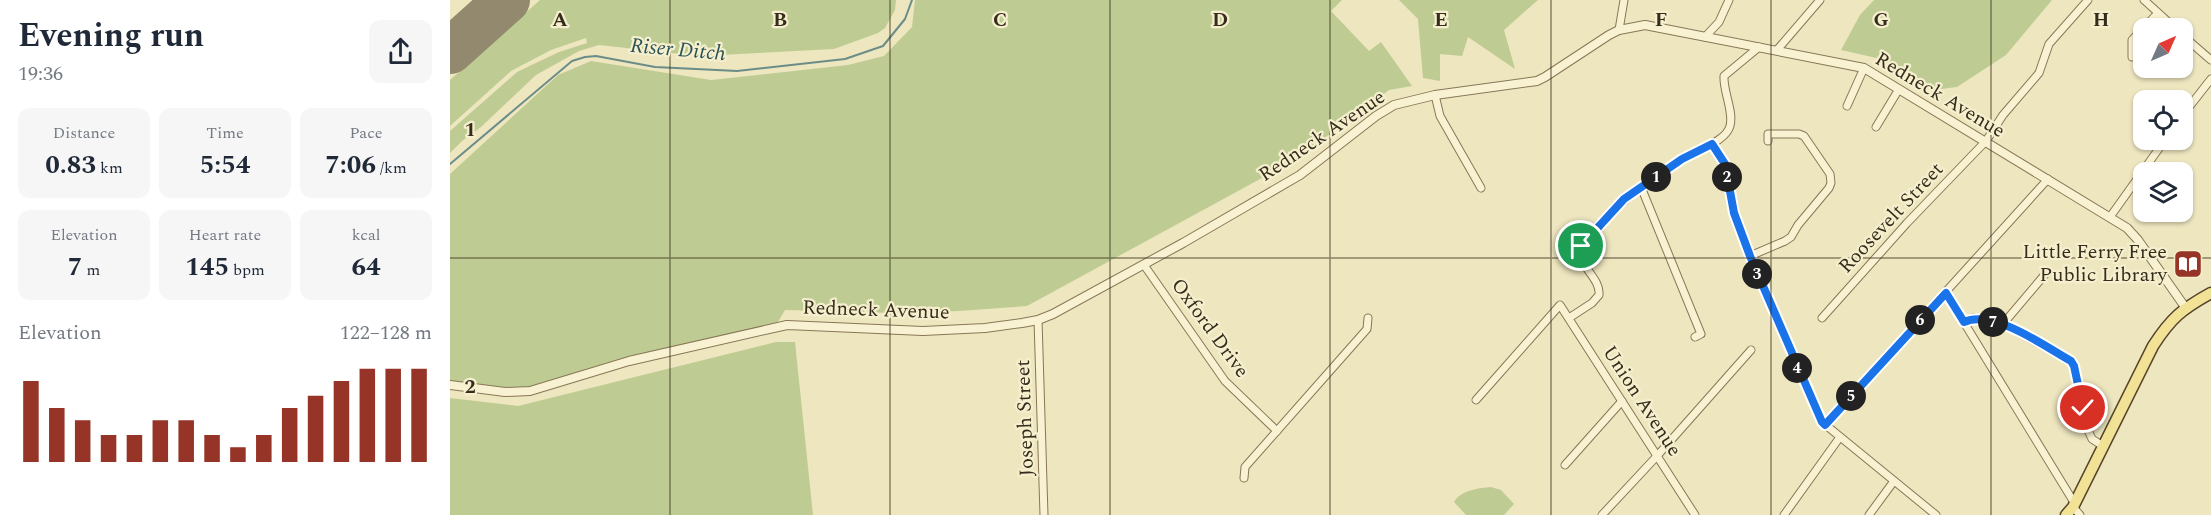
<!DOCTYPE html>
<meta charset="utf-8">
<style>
:root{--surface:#fff;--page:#f6f6f7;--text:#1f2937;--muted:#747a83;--accent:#963527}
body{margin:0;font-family:Spectral,serif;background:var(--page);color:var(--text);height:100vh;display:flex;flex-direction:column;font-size:22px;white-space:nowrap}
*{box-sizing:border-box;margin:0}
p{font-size:20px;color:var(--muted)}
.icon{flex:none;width:33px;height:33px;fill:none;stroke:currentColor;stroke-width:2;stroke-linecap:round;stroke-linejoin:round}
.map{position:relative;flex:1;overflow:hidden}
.panel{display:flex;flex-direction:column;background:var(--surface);width:450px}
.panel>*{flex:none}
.needle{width:39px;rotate:45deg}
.fabs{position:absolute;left:1683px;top:18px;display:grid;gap:12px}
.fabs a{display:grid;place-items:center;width:60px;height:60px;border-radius:12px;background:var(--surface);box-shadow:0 2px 4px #0004;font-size:30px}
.pin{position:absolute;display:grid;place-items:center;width:51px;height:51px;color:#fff;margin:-26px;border:3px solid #fff;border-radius:50%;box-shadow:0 2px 6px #0007}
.km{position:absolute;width:30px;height:30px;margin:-15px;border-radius:50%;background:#222;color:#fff;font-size:16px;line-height:30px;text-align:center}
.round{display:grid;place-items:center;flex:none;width:63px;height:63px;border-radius:12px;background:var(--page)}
.headline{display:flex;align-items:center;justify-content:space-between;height:102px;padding:0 18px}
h1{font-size:33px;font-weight:700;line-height:45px}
.metrics{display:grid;grid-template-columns:repeat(3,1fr);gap:9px;height:102px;padding:6px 18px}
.metrics div{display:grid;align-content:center;border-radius:12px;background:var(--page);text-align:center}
.metrics b{font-size:26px;font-weight:700}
.metrics small{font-size:16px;font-weight:400}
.metrics p{font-size:16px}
.chart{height:168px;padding:12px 18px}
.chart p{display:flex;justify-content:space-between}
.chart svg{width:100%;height:108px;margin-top:6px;stroke:var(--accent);stroke-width:6}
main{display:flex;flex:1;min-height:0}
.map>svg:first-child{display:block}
</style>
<main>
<section class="panel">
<div class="headline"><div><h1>Evening run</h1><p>19:36</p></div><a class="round"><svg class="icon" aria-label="share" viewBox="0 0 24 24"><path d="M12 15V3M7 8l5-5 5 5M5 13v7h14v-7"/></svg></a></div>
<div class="metrics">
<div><p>Distance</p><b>0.83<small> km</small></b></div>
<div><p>Time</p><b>5:54</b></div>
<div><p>Pace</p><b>7:06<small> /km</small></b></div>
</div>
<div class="metrics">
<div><p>Elevation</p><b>7<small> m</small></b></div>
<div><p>Heart rate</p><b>145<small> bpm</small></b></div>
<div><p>kcal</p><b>64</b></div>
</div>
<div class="chart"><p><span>Elevation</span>122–128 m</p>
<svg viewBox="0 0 160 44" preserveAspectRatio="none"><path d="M5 44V11M15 44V22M25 44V27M35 44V33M45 44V33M55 44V27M65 44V27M75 44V33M85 44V38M95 44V33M105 44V22M115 44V17M125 44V11M135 44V6M145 44V6M155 44V6"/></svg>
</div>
</section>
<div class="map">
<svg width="1761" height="515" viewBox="0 0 1761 515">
<rect width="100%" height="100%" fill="#eee6bf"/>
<g fill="#becc93">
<polygon points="90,0 446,0 445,10 435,28 428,33 384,49 249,56 149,45 129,51 86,75 31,127 12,141 0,153 0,131 67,72 109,52 137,43 136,38 101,50 61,71 0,126 0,80"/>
<polygon points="465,0 892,0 881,11 919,51 931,42 962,86 939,90 845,160 577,306 509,311 445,313 335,310 325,327 80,391 0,383 0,174 108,75 141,61 261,80 398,65 434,56 462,27"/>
<polygon points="949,0 1088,0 1054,30 1065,69 1018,37 1012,56 990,54 990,81 973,78 968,19"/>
<polygon points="1424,0 1602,0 1556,55 1507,87 1483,90 1431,59 1391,50 1410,15"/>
<polygon points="326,342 345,342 363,515 0,515 0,398 68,406"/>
<path d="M1041 487 1051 490 1064 504 1054 515H1016L1004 502C1011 490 1029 488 1041 487Z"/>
</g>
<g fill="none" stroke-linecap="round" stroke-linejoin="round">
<polyline stroke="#6a8d89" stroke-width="2" points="0,164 122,61 135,57 146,56 205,67 287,71 395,59 433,46 455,19 462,0"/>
<polyline stroke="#92896e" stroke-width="46" points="0,51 57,0"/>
<g stroke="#877757" stroke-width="9">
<g id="minor">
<polyline points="1694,0 1725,28"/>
<polyline points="1169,30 1174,0"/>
<polyline points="1732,35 1761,60"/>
<polyline points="1255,37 1269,22 1279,0"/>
<polyline points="1327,50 1370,0"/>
<polyline points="1682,57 1682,40 1708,13"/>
<polyline points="985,95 990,116 1031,188"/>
<polyline points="1397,106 1414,68"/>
<polyline points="1732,116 1761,79"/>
<polyline points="1426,127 1449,89"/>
<polyline points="1262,144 1275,163 1284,213 1300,256 1372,422 1486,515"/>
<polyline points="1191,187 1251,334 1245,337"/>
<polyline points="1660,217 1715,140"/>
<polyline points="1300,256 1335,241 1341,237 1348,225 1379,188 1381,183 1380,174 1354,136 1349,134 1318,134 1318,141"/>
<polyline points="694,265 775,381 827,431"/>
<polyline points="1496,293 1625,504"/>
<path d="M1119 318 1142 303 1149 295C1151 277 1125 265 1131 245 1134 237 1144 231 1149 225 1178 195 1211 170 1248 151 1258 146 1277 138 1280 126 1284 111 1273 92 1274 76L1309 47"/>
<polyline points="1372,318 1457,223 1536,141 1553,115 1589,73 1599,44 1638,0"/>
<polyline points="588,320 594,515"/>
<polyline points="1513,322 1523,318 1553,324 1597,272"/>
<polyline points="1553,324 1621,361 1625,366 1637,428 1642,439 1653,446"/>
<polyline points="1026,400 1110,305 1245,515"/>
<polyline points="1375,425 1598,179"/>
<polyline points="1115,465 1172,401"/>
<polyline points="794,478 795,467 917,329 918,318"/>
<polyline points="1623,507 1630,515"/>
<polyline points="1152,515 1207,456 1301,350"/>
<polyline points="1334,515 1390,437"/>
<polyline points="1419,515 1444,481"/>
</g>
</g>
<g stroke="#877757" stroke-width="10">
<polyline id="tertiary" points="0,385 55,392 80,391 179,361 337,325 473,331 535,328 572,323 588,320 603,314 733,243 850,175 926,116 944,105 985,95 1087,81 1095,77 1159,35 1169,30 1195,25 1414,68 1677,228 1688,240 1735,307"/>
</g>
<g stroke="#54442c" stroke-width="13">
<path id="primary" d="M1616 515 1623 507 1703 346C1721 318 1732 309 1761 293"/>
</g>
<use href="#minor" stroke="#f9f2d2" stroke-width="7"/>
<use href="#tertiary" stroke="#f9f2d2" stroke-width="8"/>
<use href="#primary" stroke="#f2e295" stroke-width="10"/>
</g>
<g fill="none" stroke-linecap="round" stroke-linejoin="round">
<g stroke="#fff" stroke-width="12">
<path id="route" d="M1131 246 1174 199 1232 159 1262 144 1275 164 1284 213 1300 256 1372 422 1375 425 1496 293 1514 322C1544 309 1594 346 1621 361L1624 366 1633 408"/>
</g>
<use href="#route" stroke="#1a73e8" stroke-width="8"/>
</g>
<path fill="none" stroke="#362c1c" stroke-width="1.5" stroke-opacity="0.55" d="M220 0V515M440 0V515M660 0V515M880 0V515M1101 0V515M1321 0V515M1541 0V515M0 258H1761"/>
<defs>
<g id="library-square" transform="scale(1.5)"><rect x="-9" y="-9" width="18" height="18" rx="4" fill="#963527" stroke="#f5efce"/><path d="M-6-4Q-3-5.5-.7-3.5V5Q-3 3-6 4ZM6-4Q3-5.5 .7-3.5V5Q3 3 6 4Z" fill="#fff"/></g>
</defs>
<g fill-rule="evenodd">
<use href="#library-square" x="1738" y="264"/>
</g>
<g text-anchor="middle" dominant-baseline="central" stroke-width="4.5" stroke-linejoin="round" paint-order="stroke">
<g font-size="20" fill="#362c1c" stroke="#f5efce">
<text transform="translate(1490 95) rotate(31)">Redneck Avenue</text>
<text transform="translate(872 136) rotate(-34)">Redneck Avenue</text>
<text transform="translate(1441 218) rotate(-47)">Roosevelt Street</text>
<text transform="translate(426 310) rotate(2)">Redneck Avenue</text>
<text transform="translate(760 328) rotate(54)">Oxford Drive</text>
<text transform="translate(1192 401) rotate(57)">Union Avenue</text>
<text transform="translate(575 418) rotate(-92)">Joseph Street</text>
</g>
<g font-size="20" fill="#362c1c" stroke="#f5efce" text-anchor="end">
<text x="1717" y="252">Little Ferry Free<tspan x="1717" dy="23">Public Library</tspan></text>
</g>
<g font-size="21" font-style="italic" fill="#2b5356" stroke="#f5efce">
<text transform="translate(228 50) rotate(5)">Riser Ditch</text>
</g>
</g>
<g font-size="20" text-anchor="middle" font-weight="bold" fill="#362c1c" stroke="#f5efce" stroke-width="4.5" stroke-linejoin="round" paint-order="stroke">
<text x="110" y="26">A</text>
<text x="330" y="26">B</text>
<text x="550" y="26">C</text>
<text x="770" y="26">D</text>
<text x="991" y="26">E</text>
<text x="1211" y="26">F</text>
<text x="1431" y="26">G</text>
<text x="1651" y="26">H</text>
<text x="20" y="136">1</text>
<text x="20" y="393">2</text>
</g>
</svg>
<div class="fabs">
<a><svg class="needle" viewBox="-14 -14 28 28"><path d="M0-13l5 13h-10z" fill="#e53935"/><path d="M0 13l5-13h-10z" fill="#747a83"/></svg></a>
<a><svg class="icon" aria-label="locate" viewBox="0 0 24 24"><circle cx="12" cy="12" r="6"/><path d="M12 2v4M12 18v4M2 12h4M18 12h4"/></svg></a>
<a><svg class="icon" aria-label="layers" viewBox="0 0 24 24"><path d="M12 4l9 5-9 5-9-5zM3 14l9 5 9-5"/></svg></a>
</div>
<div class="pin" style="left:1131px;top:246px;background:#1e9e55"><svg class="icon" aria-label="arrive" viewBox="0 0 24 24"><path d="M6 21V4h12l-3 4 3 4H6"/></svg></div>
<div class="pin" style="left:1633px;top:408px;background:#d93025"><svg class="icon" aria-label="check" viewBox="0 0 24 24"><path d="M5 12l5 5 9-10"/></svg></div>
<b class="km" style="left:1206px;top:177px">1</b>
<b class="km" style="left:1277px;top:177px">2</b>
<b class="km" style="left:1307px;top:274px">3</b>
<b class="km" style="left:1347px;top:368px">4</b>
<b class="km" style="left:1401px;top:396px">5</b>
<b class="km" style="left:1470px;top:320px">6</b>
<b class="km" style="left:1543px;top:322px">7</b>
</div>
</main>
